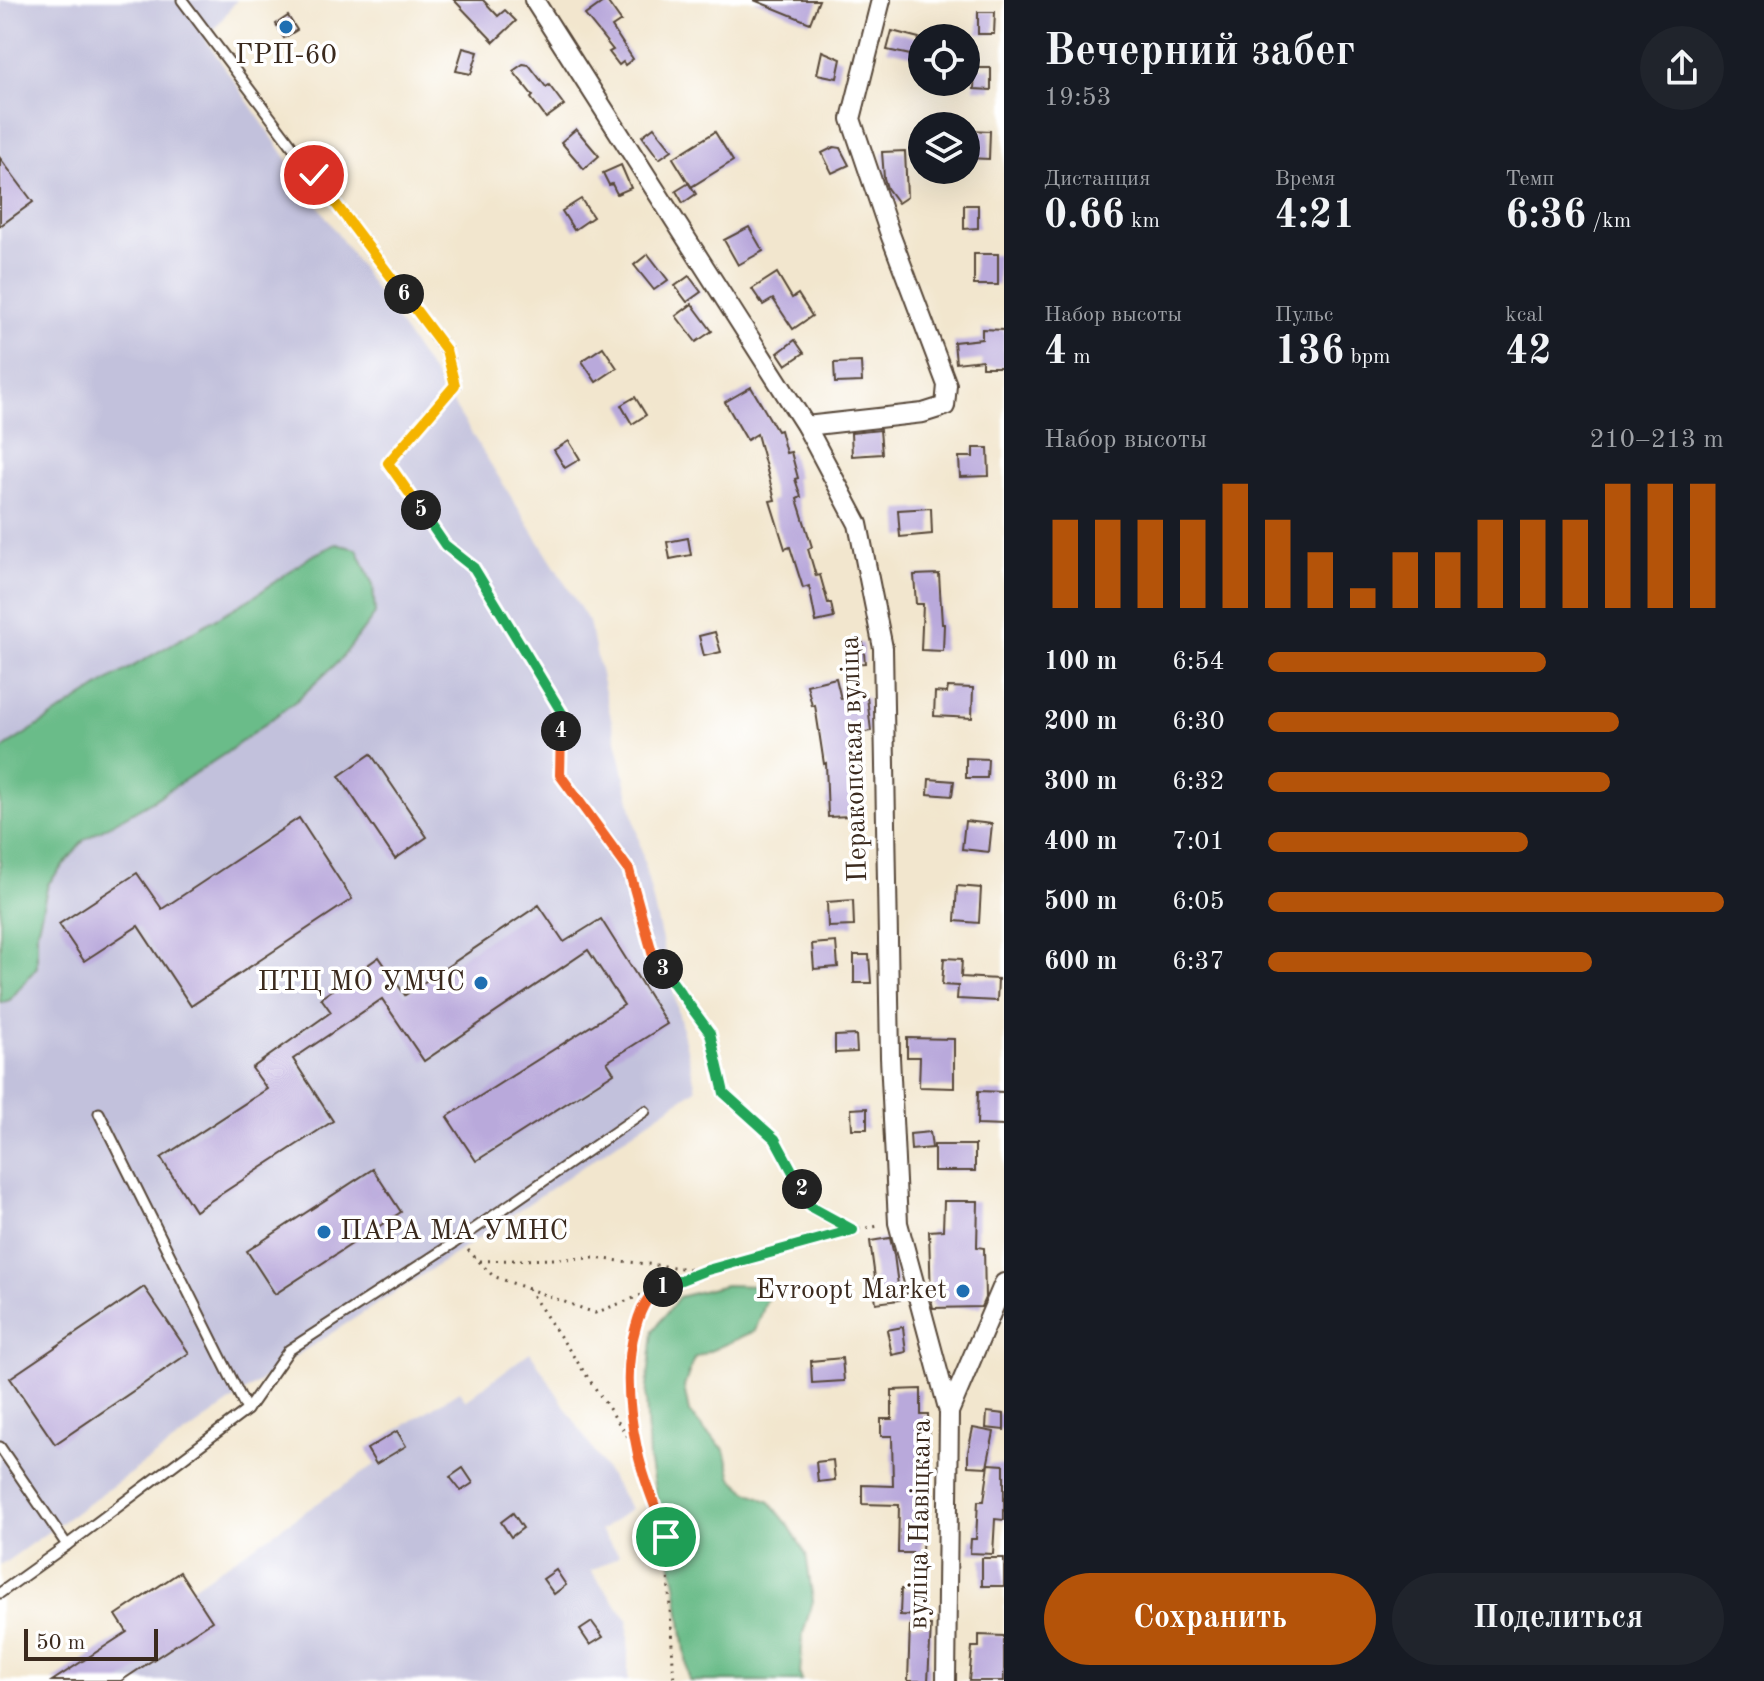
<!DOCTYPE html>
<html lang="ru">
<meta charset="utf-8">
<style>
:root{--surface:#171b24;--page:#20242c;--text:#f1f3f6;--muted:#9ea1a6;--accent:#b45309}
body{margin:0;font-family:"Old Standard TT",serif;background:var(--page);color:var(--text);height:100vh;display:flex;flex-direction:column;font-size:30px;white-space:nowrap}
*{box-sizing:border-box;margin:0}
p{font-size:26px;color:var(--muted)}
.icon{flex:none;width:44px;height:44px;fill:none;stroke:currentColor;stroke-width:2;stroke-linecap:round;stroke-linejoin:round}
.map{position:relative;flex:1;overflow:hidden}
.side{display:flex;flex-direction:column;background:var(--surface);width:760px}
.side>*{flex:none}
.fabs{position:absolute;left:908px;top:24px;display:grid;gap:16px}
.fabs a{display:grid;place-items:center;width:72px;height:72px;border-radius:50%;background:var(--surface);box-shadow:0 8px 32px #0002;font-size:40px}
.scale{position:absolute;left:24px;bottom:20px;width:134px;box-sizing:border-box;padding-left:8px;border:4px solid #3b2a1e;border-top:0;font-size:22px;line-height:28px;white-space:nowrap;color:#3b2a1e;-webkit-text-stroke:6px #fff;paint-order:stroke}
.pin{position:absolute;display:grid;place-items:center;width:68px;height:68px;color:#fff;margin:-34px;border:4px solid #fff;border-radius:50%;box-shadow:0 2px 8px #0007}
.km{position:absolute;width:40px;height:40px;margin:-20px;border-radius:50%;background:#222;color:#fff;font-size:22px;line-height:40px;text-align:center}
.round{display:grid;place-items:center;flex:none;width:84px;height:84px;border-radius:42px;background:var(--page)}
.overview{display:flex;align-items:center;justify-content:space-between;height:136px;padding:0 40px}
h1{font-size:44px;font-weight:700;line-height:60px}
.stats{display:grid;grid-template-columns:repeat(3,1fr);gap:12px;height:136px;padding:8px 40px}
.stats div{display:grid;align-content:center}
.stats b{font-size:40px;font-weight:700}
.stats small{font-size:22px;font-weight:400}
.stats p{font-size:22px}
.chart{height:224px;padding:16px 40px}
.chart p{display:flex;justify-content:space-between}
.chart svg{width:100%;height:144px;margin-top:8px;stroke:var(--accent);stroke-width:6}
.primary-button{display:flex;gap:16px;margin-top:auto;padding:16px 40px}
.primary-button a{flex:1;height:92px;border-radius:48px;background:var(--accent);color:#fff;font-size:32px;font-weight:700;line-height:92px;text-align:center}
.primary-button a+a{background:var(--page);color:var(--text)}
ul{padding:0 40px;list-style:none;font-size:26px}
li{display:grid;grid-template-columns:128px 96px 1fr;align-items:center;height:60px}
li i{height:20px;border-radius:10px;background:var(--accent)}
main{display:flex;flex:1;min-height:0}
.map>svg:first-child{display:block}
</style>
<main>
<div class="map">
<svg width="1004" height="1681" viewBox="0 0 1004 1681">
<rect width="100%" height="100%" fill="#fff"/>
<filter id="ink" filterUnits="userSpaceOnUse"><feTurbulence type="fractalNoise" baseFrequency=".0125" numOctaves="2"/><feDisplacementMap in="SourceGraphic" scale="16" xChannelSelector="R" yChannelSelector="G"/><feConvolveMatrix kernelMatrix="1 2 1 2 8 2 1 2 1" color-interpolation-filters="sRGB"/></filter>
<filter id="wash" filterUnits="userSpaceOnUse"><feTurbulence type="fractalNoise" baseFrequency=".006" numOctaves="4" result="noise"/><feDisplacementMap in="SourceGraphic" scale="32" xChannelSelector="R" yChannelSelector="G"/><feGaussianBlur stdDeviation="1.8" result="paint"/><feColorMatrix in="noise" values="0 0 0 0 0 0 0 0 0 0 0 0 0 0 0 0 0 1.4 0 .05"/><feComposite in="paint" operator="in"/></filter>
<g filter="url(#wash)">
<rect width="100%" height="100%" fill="#f2e6ce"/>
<g fill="#c2c1dc">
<polygon points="0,0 237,0 206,40 452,402 589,622 696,1089 458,1252 291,1359 0,1566"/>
<polygon points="530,1352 631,1509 600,1531 620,1555 591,1571 628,1620 628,1681 52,1681 126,1632 116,1615 180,1572 191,1588 376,1464 367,1449 459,1391 466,1400"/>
</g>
<g fill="#6abc89" stroke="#527354" stroke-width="2">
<polygon points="336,544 357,549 373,585 375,614 340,660 297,700 226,753 157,798 84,840 48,884 37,932 37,967 10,1000 0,1003 0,753 5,747 111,679 255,596 311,556"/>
<polygon points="725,1285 758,1286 767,1299 755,1331 694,1358 684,1387 689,1412 708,1434 725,1450 732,1478 748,1492 770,1502 789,1526 806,1554 813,1601 803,1633 800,1675 802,1681 689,1681 676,1583 659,1510 649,1459 646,1397 653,1331 679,1297"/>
</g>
<g id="blocks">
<g fill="#b9a9db">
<polygon points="454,0 483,0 498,16 505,10 516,21 494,42"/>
<polygon points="606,0 621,21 612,27 633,59 625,65 623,62 619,65 609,52 613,50 585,15"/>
<polygon points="754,0 819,0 810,23"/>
<polygon points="978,12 995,12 994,34 978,34"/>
<polygon points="288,16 297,30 284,38 276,24"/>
<polygon points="892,31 919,38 915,56 887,50"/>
<polygon points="463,48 478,52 471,74 456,71"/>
<polygon points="822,51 841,59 837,78 817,74"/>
<polygon points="523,64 529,65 546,87 549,85 564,105 546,118 531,98 533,96 513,71"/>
<polygon points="975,68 991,68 991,90 974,89"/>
<polygon points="654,127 672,150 659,159 642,136"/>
<polygon points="576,129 599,156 584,169 561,142"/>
<polygon points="968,130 990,131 989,159 967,158"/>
<polygon points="715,132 733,161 691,187 673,158"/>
<polygon points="834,147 840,148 849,165 832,173 822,153"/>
<polygon points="905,151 907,197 898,203 887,188 884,178 882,152"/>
<polygon points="0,158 33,202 0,226"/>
<polygon points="621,165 631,188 617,194 612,184 609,185 603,173"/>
<polygon points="689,183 696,194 683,203 676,191"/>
<polygon points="581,199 593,217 574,230 562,211"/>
<polygon points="964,205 978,205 978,228 964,229"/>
<polygon points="749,227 763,251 738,265 724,240"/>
<polygon points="648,254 668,280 654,290 634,265"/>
<rect x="974" y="254" width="24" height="31"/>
<polygon points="777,273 792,298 798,294 812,316 793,329 773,299 763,305 752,289"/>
<polygon points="689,276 701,292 687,302 675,286"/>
<polygon points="692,304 712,331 696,342 676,316"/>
<polygon points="982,329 1004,330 1004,367 982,367 982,360 956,363 954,342 982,339"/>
<polygon points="795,340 804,353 786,365 778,353"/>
<polygon points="603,347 617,368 596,382 582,361"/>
<polygon points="861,362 862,382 835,383 834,363"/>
<polygon points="751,387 777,431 780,430 786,453 791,452 798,478 795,479 801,497 797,499 812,547 808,549 816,576 820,575 828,603 831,603 834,618 816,622 809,586 803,588 790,547 785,549 770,501 775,500 757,434 747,440 725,402"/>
<polygon points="635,397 646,415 632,424 621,405"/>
<polygon points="880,430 882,454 852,456 851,433"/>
<polygon points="569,441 580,459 565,468 554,450"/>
<polygon points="973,448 988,448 989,476 960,477 959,457 973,457"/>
<polygon points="931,508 932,534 900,537 898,510"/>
<polygon points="688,538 691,555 670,559 667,542"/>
<polygon points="939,574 942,624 944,624 943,651 921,650 923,604 916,604 914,575"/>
<polygon points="715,632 721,652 704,656 699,636"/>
<polygon points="863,643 865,663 849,664 847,644"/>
<polygon points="836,678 841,699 867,697 871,731 855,734 859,759 855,759 858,809 851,810 851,816 828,817 826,763 824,764 815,705 812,706 807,685"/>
<polygon points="948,687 973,688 972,718 934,716 935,692 947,693"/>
<polygon points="371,754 427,837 395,859 339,776"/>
<polygon points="966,758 988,759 987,778 966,778"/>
<polygon points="929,779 954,781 952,796 928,794"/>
<polygon points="299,818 352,899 191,1006 138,926 84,961 59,924 137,873 162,909"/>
<polygon points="965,821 992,824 989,852 962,849"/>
<polygon points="957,886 981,888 979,923 955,921"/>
<polygon points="853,900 854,926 828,927 827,902"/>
<polygon points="539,905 564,942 601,919 667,1024 607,1062 614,1073 476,1161 447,1117 624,1005 588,950 424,1061 382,999 293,1059 333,1121 195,1211 161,1158 267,1089 252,1068 331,1012 321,998 379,957 405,995"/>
<polygon points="836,942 838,967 814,969 812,944"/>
<polygon points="854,955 869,955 871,983 854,983"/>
<polygon points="944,958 962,959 961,977 998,979 997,1001 957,999 958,986 942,985"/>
<polygon points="856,1035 857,1052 835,1053 835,1036"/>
<polygon points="907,1038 954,1039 954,1088 919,1087 920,1057 907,1057"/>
<polygon points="978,1091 1004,1092 1004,1126 977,1125"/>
<polygon points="867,1108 867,1129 852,1129 851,1109"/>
<polygon points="930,1132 932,1148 911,1150 910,1134"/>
<rect x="934" y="1145" width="41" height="26"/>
<polygon points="373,1169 401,1212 275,1294 247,1251"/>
<polygon points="944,1201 978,1201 977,1247 984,1248 985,1298 981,1307 933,1308 931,1299 929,1231 943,1230"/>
<polygon points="890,1238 894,1255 900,1300 876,1303 873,1279 875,1278 870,1241"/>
<polygon points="144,1287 189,1353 55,1444 10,1378"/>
<polygon points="903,1327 906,1352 892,1355 887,1330"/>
<polygon points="842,1358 844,1381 812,1383 811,1361"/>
<polygon points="921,1389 921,1415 928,1415 929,1436 925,1436 927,1501 924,1501 922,1553 898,1553 899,1505 862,1504 862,1485 893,1486 892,1436 881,1436 881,1419 892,1419 892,1390"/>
<polygon points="987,1412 1004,1414 1004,1430 986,1428"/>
<polygon points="973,1428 994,1432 987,1467 968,1466 968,1452"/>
<polygon points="397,1431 406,1446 376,1464 367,1449"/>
<polygon points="833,1460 835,1480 818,1482 816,1462"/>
<polygon points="989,1464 1004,1465 1004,1520 995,1519 993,1554 970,1553 971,1539 976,1539 978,1501 984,1501"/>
<polygon points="463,1468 473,1483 461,1491 450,1477"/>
<polygon points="513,1513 523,1528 511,1537 501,1522"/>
<rect x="982" y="1558" width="22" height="28"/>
<polygon points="556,1570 566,1585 554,1594 543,1579"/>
<polygon points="180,1572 212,1621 121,1681 52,1681 127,1632 116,1615"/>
<polygon points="901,1589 921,1590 920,1616 900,1615"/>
<polygon points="592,1622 603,1637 590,1645 580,1630"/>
<polygon points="910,1624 931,1625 928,1681 908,1681"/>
<polygon points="979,1635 1004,1636 1004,1681 969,1681 972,1647 979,1647"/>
</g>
</g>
</g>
<g filter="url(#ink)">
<use href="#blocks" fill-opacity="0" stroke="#564638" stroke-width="2"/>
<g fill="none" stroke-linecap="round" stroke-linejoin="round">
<g stroke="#564638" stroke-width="13">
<g id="lane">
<polyline points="182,0 446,350 455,385 388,463"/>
<polyline points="99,1113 247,1410"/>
<polyline points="0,1447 67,1545"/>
<polyline points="0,1593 67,1545 247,1410 289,1350 454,1243 645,1111"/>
</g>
</g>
<g stroke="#564638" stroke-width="22">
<g id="street">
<polyline points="534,0 806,426 858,524 883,648 890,1057 898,1223 949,1412"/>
<polyline points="806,426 923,413 945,406 947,385 890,234 851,119 881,0"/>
<polyline points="946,1681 949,1412 1004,1283"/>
</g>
</g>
<g stroke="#564638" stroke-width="3" stroke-dasharray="2 6" stroke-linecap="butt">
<polyline points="394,473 445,545 474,568 562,713 560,775 629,870 653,956 710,1033 724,1093 775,1139 811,1207 853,1230 879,1226"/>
<polyline points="468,1250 493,1276 595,1313 704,1271 853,1230"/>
<polyline points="480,1261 594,1258 700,1270"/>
<polyline points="528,1289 637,1450 666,1537 674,1681"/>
<polyline points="636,1447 628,1382 630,1346 640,1310 655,1290"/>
</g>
<use href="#lane" stroke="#fff" stroke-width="9"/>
<use href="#street" stroke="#fff" stroke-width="18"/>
</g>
</g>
<g fill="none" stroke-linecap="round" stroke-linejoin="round" filter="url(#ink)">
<g stroke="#fff" stroke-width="16">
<path id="split-1" d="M663 1287C647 1293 640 1311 636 1326 624 1366 628 1408 637 1449 642 1477 657 1509 666 1537"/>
</g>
<g stroke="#fff" stroke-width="16">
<polyline id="split-2" points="663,1287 704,1271 853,1230 811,1207 802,1189"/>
</g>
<g stroke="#fff" stroke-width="16">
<polyline id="split-3" points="663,969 710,1033 724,1093 775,1139 802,1189"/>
</g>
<g stroke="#fff" stroke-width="16">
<polyline id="split-4" points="561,731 560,775 629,870 653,956 663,969"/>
</g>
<g stroke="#fff" stroke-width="16">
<polyline id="split-5" points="421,510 445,545 474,568 562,713 561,731"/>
</g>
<g stroke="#fff" stroke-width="16">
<polyline id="split-6" points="404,294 446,350 455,385 388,463 421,510"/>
</g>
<g stroke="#fff" stroke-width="16">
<polyline id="split-7" points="314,175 404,294"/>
</g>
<use href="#split-1" stroke="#f0652b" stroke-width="10"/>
<use href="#split-2" stroke="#22a559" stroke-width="10"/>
<use href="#split-3" stroke="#22a559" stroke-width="10"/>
<use href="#split-4" stroke="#f0652b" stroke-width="10"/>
<use href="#split-5" stroke="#22a559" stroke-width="10"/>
<use href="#split-6" stroke="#f5b400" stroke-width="10"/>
<use href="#split-7" stroke="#f5b400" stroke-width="10"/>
</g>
<g fill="#1f6fb2" stroke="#fff" stroke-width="3">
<circle cx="286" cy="27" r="8"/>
<circle cx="481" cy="983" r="8"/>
<circle cx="324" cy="1232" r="8"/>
<circle cx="963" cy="1291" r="8"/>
</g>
<g text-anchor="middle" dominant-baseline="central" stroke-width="7" stroke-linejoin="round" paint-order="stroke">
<g font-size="28" fill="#3b2a1e" stroke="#fff" text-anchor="end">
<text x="286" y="56" text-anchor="middle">ГРП-60</text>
<text x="465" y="983">ПТЦ МО УМЧС</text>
<text x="340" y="1232" text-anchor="start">ПАРА МА УМНС</text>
<text x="947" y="1291">Evroopt Market</text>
</g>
<g font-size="28" fill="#3b2a1e" stroke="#fff">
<text transform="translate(855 759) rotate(-92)">Перакопская вуліца</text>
<text transform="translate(921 1524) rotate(-89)">вуліца Навіцкага</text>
</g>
</g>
</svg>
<div class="fabs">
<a><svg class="icon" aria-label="locate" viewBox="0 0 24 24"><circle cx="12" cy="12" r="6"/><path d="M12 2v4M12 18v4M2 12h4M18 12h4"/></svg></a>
<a><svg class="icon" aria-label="layers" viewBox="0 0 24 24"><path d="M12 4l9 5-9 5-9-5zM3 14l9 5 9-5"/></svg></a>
</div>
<div class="scale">50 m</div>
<div class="pin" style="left:666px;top:1537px;background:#1e9e55"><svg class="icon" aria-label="arrive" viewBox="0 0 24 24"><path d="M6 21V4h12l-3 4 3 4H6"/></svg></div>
<div class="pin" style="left:314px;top:175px;background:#d93025"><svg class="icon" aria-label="check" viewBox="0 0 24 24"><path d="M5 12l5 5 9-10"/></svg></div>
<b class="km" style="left:663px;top:1287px">1</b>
<b class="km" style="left:802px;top:1189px">2</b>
<b class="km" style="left:663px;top:969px">3</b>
<b class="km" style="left:561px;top:731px">4</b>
<b class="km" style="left:421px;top:510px">5</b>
<b class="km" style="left:404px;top:294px">6</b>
</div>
<section class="side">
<div class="overview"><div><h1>Вечерний забег</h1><p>19:53</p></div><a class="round"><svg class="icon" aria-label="share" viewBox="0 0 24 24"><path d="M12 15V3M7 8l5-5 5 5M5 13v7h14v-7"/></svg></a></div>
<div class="stats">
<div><p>Дистанция</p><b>0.66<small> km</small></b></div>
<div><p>Время</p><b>4:21</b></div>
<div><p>Темп</p><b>6:36<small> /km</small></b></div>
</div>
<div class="stats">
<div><p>Набор высоты</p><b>4<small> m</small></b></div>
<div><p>Пульс</p><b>136<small> bpm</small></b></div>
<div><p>kcal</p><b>42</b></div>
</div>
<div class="chart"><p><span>Набор высоты</span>210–213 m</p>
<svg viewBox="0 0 160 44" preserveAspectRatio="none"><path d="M5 44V17M15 44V17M25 44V17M35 44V17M45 44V6M55 44V17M65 44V27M75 44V38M85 44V27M95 44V27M105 44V17M115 44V17M125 44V17M135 44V6M145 44V6M155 44V6"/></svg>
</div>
<ul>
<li><b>100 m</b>6:54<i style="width:61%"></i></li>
<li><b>200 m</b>6:30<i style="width:77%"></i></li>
<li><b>300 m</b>6:32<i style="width:75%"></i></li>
<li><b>400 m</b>7:01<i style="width:57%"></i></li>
<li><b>500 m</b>6:05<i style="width:100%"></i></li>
<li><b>600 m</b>6:37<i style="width:71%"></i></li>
</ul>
<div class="primary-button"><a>Сохранить</a><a>Поделиться</a></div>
</section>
</main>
